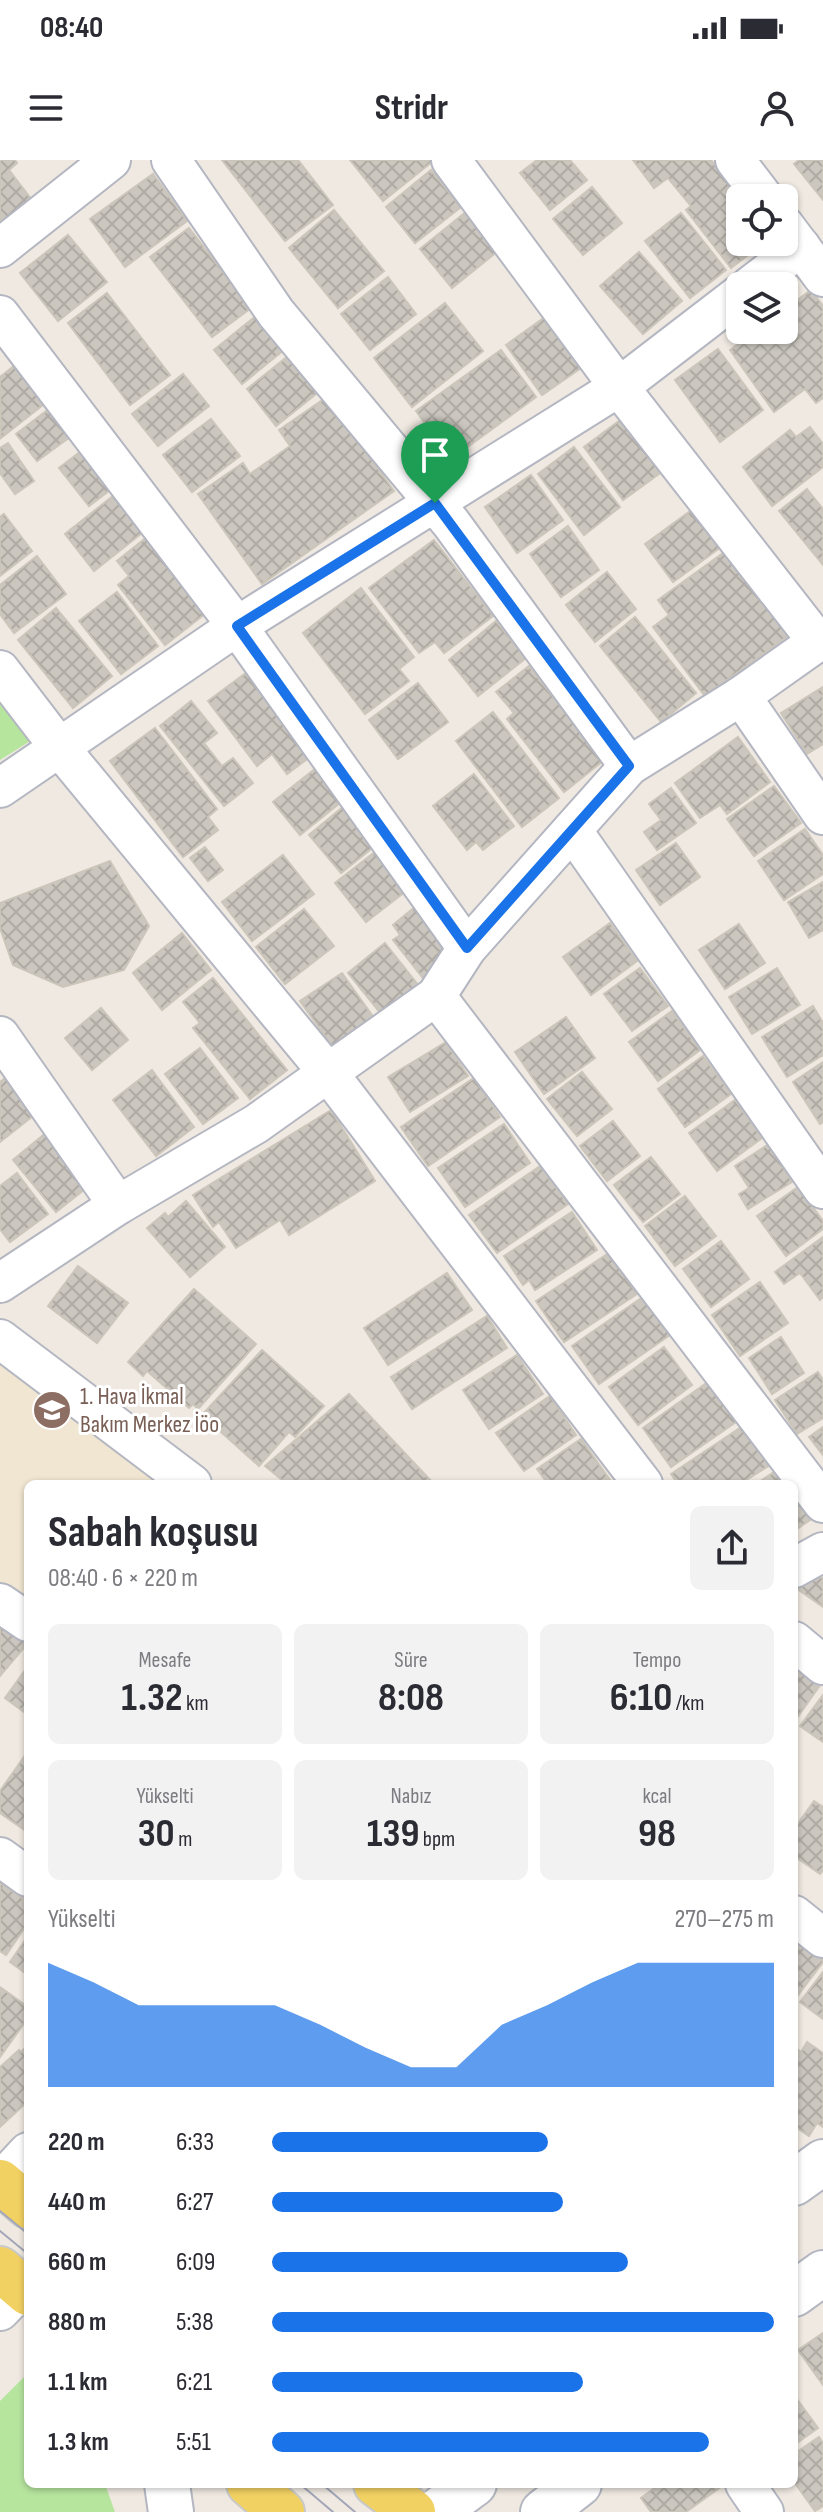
<!DOCTYPE html>
<html lang="tr">
<meta charset="utf-8">
<style>
:root{--surface:#fff;--page:#f2f2f3;--text:#2b2b33;--muted:#7c7c81;--accent:#1a73e8}
body{margin:0;font-family:"Sofia Sans Condensed",sans-serif;background:var(--page);color:var(--text);height:100vh;display:flex;flex-direction:column;font-size:30px;white-space:nowrap}
*{box-sizing:border-box;margin:0}
p{font-size:26px;color:var(--muted)}
.icon{flex:none;width:44px;height:44px;fill:none;stroke:currentColor;stroke-width:2;stroke-linecap:round;stroke-linejoin:round}
.map{position:relative;flex:1;overflow:hidden}
.details{position:absolute;left:24px;top:1320px;width:774px;height:1008px;display:flex;flex-direction:column;background:var(--surface);border-radius:12px;box-shadow:0 2px 6px #0004}
.details>*{flex:none}
.buttons{position:absolute;left:726px;top:24px;display:grid;gap:16px}
.buttons a{display:grid;place-items:center;width:72px;height:72px;border-radius:12px;background:var(--surface);box-shadow:0 2px 6px #0004;font-size:40px}
.pin{position:absolute;display:grid;place-items:center;width:68px;height:68px;color:#fff;margin:-82px -34px;border-radius:50% 50% 50% 0;rotate:-45deg;box-shadow:0 0 8px #0007}
.pin .icon{rotate:45deg}
.round{display:grid;place-items:center;flex:none;width:84px;height:84px;border-radius:12px;background:var(--page)}
.head{display:flex;align-items:center;justify-content:space-between;height:136px;padding:0 24px}
h1{font-size:44px;font-weight:700;line-height:60px}
.figures{display:grid;grid-template-columns:repeat(3,1fr);gap:12px;height:136px;padding:8px 24px}
.figures div{display:grid;align-content:center;border-radius:12px;background:var(--page);text-align:center}
.figures b{font-size:40px;font-weight:700}
.figures small{font-size:22px;font-weight:400}
.figures p{font-size:22px}
.chart{height:224px;padding:16px 24px}
.chart p{display:flex;justify-content:space-between}
.chart svg{width:100%;height:144px;margin-top:8px;fill:var(--accent);opacity:.7}
ul{padding:0 24px;list-style:none;font-size:26px}
li{display:grid;grid-template-columns:128px 96px 1fr;align-items:center;height:60px}
li i{height:20px;border-radius:10px;background:var(--accent)}
.status{display:flex;justify-content:space-between;align-items:center;height:56px;padding:0 40px;background:var(--surface);direction:ltr}
.status svg{height:22px;fill:currentColor}
header{display:flex;justify-content:space-between;align-items:center;height:104px;padding:0 24px;background:var(--surface);font-size:36px;font-weight:700}
.map>svg:first-child{display:block}
</style>
<div class="status"><b>08:40</b><svg viewBox="0 0 49 12"><path d="M0 12V9h3v3zM5 12V6h3v6zM10 12V3h3v9zM15 12V0h3v12zM26 1h20v11H26zM47 4h2v5h-2z"/></svg></div>
<header><svg class="icon" aria-label="menu" viewBox="0 0 24 24"><path d="M4 6h16M4 12h16M4 18h16"/></svg>Stridr<svg class="icon" aria-label="person" viewBox="0 0 24 24"><circle cx="12" cy="8" r="4"/><path d="M4 21q1-7 8-7t8 7"/></svg></header>
<div class="map">
<svg width="823" height="2352" viewBox="0 0 823 2352">
<defs>
<pattern id="building-cross-hatch" width="8" height="8" patternUnits="userSpaceOnUse" patternTransform="scale(2)"><rect width="8" height="8" fill="#cbc7bf"/><path d="M0 0l8 8M0 8l8-8" fill="none" stroke="#afaba4"/></pattern>
</defs>
<rect width="100%" height="100%" fill="#efe9e1"/>
<polygon fill="#f0e6d1" points="0,1177 209,1324 28,1324 28,1462 0,1443"/>
<g fill="#b6e59e">
<polygon points="0,525 38,576 0,600"/>
<polygon points="28,2213 28,2324 105,2324 115,2352 0,2352 0,2241"/>
</g>
<g fill="url(#building-cross-hatch)" stroke="#cbc5ba" stroke-width="2">
<polygon points="0,0 15,0 17,3 9,10 32,40 0,65"/>
<polygon points="222,0 298,0 333,45 285,81"/>
<polygon points="350,0 430,0 432,2 383,41"/>
<polygon points="537,0 570,0 587,20 550,50 520,13"/>
<polygon points="633,0 711,0 740,38 740,82 765,82 731,108 686,50 691,46 668,18 654,28"/>
<polygon points="799,0 823,0 823,40 794,4"/>
<polygon points="431,10 461,47 415,83 386,47"/>
<polygon points="153,14 187,61 125,107 90,59"/>
<polygon points="592,27 622,63 583,95 553,59"/>
<polygon points="334,50 384,111 338,148 289,88"/>
<polygon points="466,52 498,91 452,128 420,89"/>
<polygon points="681,53 726,110 690,138 645,81"/>
<polygon points="189,68 251,148 212,177 150,97"/>
<polygon points="68,75 107,122 58,161 20,113"/>
<polygon points="639,92 682,141 643,174 600,126"/>
<polygon points="388,117 416,154 370,190 341,154"/>
<polygon points="811,130 823,146 823,238 816,243 805,229 774,252 730,190 757,170 784,170 784,150"/>
<polygon points="107,133 170,215 130,245 68,163"/>
<polygon points="445,143 483,191 412,247 374,198"/>
<polygon points="262,151 290,185 242,224 214,190"/>
<polygon points="548,155 584,206 542,235 506,185"/>
<polygon points="718,189 763,250 720,282 675,220"/>
<polygon points="501,190 536,237 451,299 416,251"/>
<polygon points="292,193 321,230 276,266 247,229"/>
<polygon points="14,206 44,244 1,278 0,217"/>
<polygon points="183,214 209,246 158,286 132,254"/>
<polygon points="327,237 394,331 262,424 198,334 243,303 250,314 290,286 279,270"/>
<polygon points="49,249 70,277 37,301 16,274"/>
<polygon points="623,258 663,311 623,340 584,287"/>
<polygon points="211,259 240,296 192,332 163,295"/>
<polygon points="810,267 823,284 823,307 772,346 743,307 790,270 796,277"/>
<polygon points="8,283 34,321 15,334 0,313 0,288"/>
<polygon points="574,287 620,347 584,375 538,314"/>
<polygon points="80,292 110,330 89,346 59,308"/>
<polygon points="531,315 563,360 517,393 485,347"/>
<polygon points="807,329 823,349 823,405 779,351"/>
<polygon points="118,332 147,369 94,411 65,374"/>
<polygon points="693,349 721,387 673,422 645,384"/>
<polygon points="4,354 32,391 0,416 0,357"/>
<polygon points="568,366 599,410 561,437 530,394"/>
<polygon points="147,377 206,453 165,485 118,425 129,416 117,401"/>
<polygon points="434,380 493,456 444,493 435,482 419,493 369,428"/>
<polygon points="726,391 788,476 705,536 653,467 669,455 658,440"/>
<polygon points="37,396 66,434 14,473 0,454 0,425"/>
<polygon points="607,412 636,449 595,482 566,445"/>
<polygon points="361,428 414,497 399,509 409,521 365,554 303,473"/>
<polygon points="117,432 158,486 121,514 79,461"/>
<polygon points="56,448 112,516 73,548 18,480"/>
<polygon points="635,457 696,533 661,562 600,486"/>
<polygon points="496,461 526,498 478,536 449,500"/>
<polygon points="529,506 603,601 564,632 507,559 514,553 496,532"/>
<polygon points="246,513 310,597 287,614 272,594 257,606 208,541"/>
<polygon points="418,523 448,562 398,599 369,560"/>
<polygon points="823,527 823,584 807,594 781,553"/>
<polygon points="191,541 217,573 204,583 222,606 233,598 253,623 224,646 160,566"/>
<polygon points="493,552 559,638 522,667 456,581"/>
<polygon points="155,568 217,649 208,657 218,670 183,697 110,601"/>
<polygon points="738,577 770,622 727,654 720,645 700,658 675,623"/>
<polygon points="320,605 346,638 300,675 273,642"/>
<polygon points="474,614 514,666 483,690 476,682 467,690 433,646"/>
<polygon points="774,626 801,663 754,696 727,659"/>
<polygon points="671,628 696,663 657,690 644,672 661,660 649,644"/>
<polygon points="349,642 381,681 341,713 309,675"/>
<polygon points="805,669 823,695 823,714 784,740 758,701"/>
<polygon points="676,683 700,717 660,745 636,710"/>
<polygon points="384,685 415,724 366,762 335,723"/>
<polygon points="205,687 223,710 208,721 190,698"/>
<polygon points="283,695 314,734 252,781 222,742"/>
<polygon points="110,701 149,766 124,810 63,827 13,805 0,768 0,743"/>
<polygon points="823,722 823,770 809,778 788,742"/>
<polygon points="421,742 452,780 426,822 393,780 400,775 393,765"/>
<polygon points="304,749 334,786 285,824 256,787"/>
<polygon points="610,763 637,801 591,835 563,797"/>
<polygon points="739,764 765,803 725,829 699,790"/>
<polygon points="182,773 211,810 162,850 133,813"/>
<polygon points="385,783 419,826 382,855 348,813"/>
<polygon points="640,808 668,846 632,871 604,834"/>
<polygon points="777,808 800,845 752,874 729,837"/>
<polygon points="342,813 374,858 333,887 300,841"/>
<polygon points="213,818 287,910 250,939 193,868 200,863 183,842"/>
<polygon points="813,846 823,863 823,895 787,917 762,877"/>
<polygon points="101,848 128,880 92,910 65,878"/>
<polygon points="672,851 700,890 658,921 629,882"/>
<polygon points="566,857 595,898 544,934 515,892"/>
<polygon points="446,882 468,916 410,952 388,917"/>
<polygon points="200,888 238,938 203,964 165,914"/>
<polygon points="703,896 731,934 685,967 658,929"/>
<polygon points="823,902 823,962 820,964 793,922"/>
<polygon points="152,910 194,967 156,996 113,940"/>
<polygon points="14,911 43,948 0,982 0,922"/>
<polygon points="582,912 612,949 577,976 547,939"/>
<polygon points="474,918 500,957 428,1006 401,967"/>
<polygon points="735,940 762,978 717,1011 689,973"/>
<polygon points="331,950 375,1021 289,1075 280,1060 236,1088 219,1062 213,1067 193,1035"/>
<polygon points="613,961 640,996 607,1021 580,986"/>
<polygon points="504,964 530,1003 465,1047 438,1008"/>
<polygon points="52,968 95,1021 56,1052 13,1000"/>
<polygon points="769,984 792,1022 748,1049 739,1034 749,1028 735,1006"/>
<polygon points="651,997 680,1034 643,1062 614,1025"/>
<polygon points="540,1006 568,1044 497,1093 469,1055"/>
<polygon points="17,1013 48,1054 10,1082 0,1069 0,1026"/>
<polygon points="798,1027 823,1061 823,1069 786,1096 757,1056"/>
<polygon points="685,1036 716,1076 675,1106 645,1066"/>
<polygon points="186,1041 225,1087 190,1117 147,1068 165,1053 168,1057"/>
<polygon points="572,1052 597,1090 535,1130 529,1120 523,1125 504,1096"/>
<polygon points="823,1077 823,1137 820,1140 800,1113 784,1124 775,1112"/>
<polygon points="721,1081 749,1119 711,1147 683,1109"/>
<polygon points="609,1093 637,1134 564,1182 536,1141"/>
<polygon points="78,1106 128,1143 97,1183 48,1146"/>
<polygon points="447,1113 472,1150 388,1205 364,1168"/>
<polygon points="760,1122 788,1163 740,1196 712,1155"/>
<polygon points="194,1129 256,1184 198,1249 193,1244 189,1248 147,1211 143,1216 128,1202"/>
<polygon points="643,1137 670,1175 599,1224 572,1186"/>
<polygon points="487,1156 507,1188 412,1249 391,1217"/>
<polygon points="781,1177 804,1213 772,1234 749,1198"/>
<polygon points="664,1187 692,1225 638,1265 609,1227"/>
<polygon points="262,1190 324,1246 295,1277 289,1272 259,1306 202,1255"/>
<polygon points="517,1195 543,1234 489,1269 463,1230"/>
<polygon points="818,1212 823,1220 823,1258 797,1274 775,1240"/>
<polygon points="708,1222 736,1262 671,1307 643,1268"/>
<polygon points="349,1234 434,1324 287,1324 265,1306"/>
<polygon points="550,1236 576,1275 524,1311 496,1273"/>
<polygon points="743,1266 770,1305 740,1324 678,1324 671,1314"/>
<polygon points="823,1267 823,1295 809,1277"/>
<polygon points="581,1279 610,1320 604,1324 548,1324 537,1309"/>
<polygon points="780,1308 790,1324 756,1324"/>
<polygon points="794,1329 813,1358 794,1371"/>
<polygon points="807,1412 823,1418 823,1447 796,1428"/>
<polygon points="0,1453 28,1476 28,1483 0,1516"/>
<polygon points="794,1496 823,1521 794,1562"/>
<polygon points="28,1506 28,1555 5,1538"/>
<polygon points="823,1535 823,1582 800,1566"/>
<polygon points="26,1594 28,1668 26,1671 0,1653 0,1631"/>
<polygon points="814,1641 823,1647 823,1710 820,1714 794,1696 794,1669"/>
<polygon points="0,1723 28,1742 28,1763 6,1795 0,1791"/>
<polygon points="794,1767 823,1789 823,1802 795,1839"/>
<polygon points="28,1776 28,1815 10,1802"/>
<polygon points="823,1812 823,1859 800,1842"/>
<polygon points="0,1827 28,1847 28,1858 0,1897"/>
<polygon points="807,1882 823,1893 823,1967 817,1963 809,1976 794,1966 794,1887 801,1892"/>
<polygon points="28,1885 28,1941 0,1967 0,1907 19,1890 21,1892"/>
<polygon points="823,2173 823,2225 798,2190"/>
<polygon points="794,2235 818,2268 794,2285"/>
<polygon points="819,2277 823,2283 823,2346 815,2351 794,2322 794,2294"/>
<polygon points="660,2324 725,2324 686,2352 651,2352 641,2338"/>
</g>
<g fill="none" stroke-linecap="round" stroke-linejoin="round">
<g stroke="#b4b7c1" stroke-width="42">
<g id="minor">
<polyline points="171,0 276,153 451,363 629,606"/>
<polyline points="735,0 764,38"/>
<polyline points="784,65 823,117"/>
<polyline points="0,88 111,0"/>
<polyline points="750,126 801,87"/>
<polyline points="740,134 619,227 817,481"/>
<polyline points="0,155 237,466 467,788"/>
<polyline points="0,510 59,587 329,914 643,1324"/>
<polyline points="741,536 823,655"/>
<polyline points="0,628 237,466 619,227 451,0"/>
<polyline points="572,670 823,1029"/>
<polyline points="436,836 823,1343"/>
<polyline points="0,876 118,1045"/>
<polyline points="0,1123 118,1045 256,964 436,836 467,788 629,606 741,536 823,478"/>
<polyline points="0,1179 192,1324"/>
<polyline points="794,1408 823,1392"/>
<polyline points="0,1443 28,1462"/>
<polyline points="794,1481 823,1505"/>
<polyline points="0,1697 28,1717"/>
<polyline points="794,1755 823,1778"/>
<polyline points="0,2022 28,1992"/>
<polyline points="0,2151 22,2128"/>
<polyline points="745,2324 764,2352"/>
</g>
</g>
<g stroke="#b4b7c1" stroke-width="48">
<g id="secondary">
<polyline points="794,2023 823,2002"/>
<polyline points="794,2134 823,2113"/>
<polyline points="167,2324 171,2352"/>
<polyline points="436,2352 474,2324"/>
<polyline points="543,2352 579,2324"/>
</g>
</g>
<g stroke="#c9c9c9" stroke-width="48">
<g id="primary">
<polyline points="0,2022 28,2046"/>
<polyline points="0,2109 28,2133"/>
<polyline points="249,2324 282,2352"/>
<polyline points="376,2324 413,2352"/>
</g>
</g>
<use href="#minor" stroke="#fff" stroke-width="38"/>
<use href="#secondary" stroke="#fff" stroke-width="44"/>
<use href="#primary" stroke="#f2d163" stroke-width="44"/>
<g stroke="#a3a6b8" stroke-width="2">
<polyline points="0,2051 28,2074"/>
<polyline points="0,2071 28,2094"/>
<polyline points="300,2324 333,2352"/>
<polyline points="322,2324 355,2352"/>
</g>
</g>
<g fill="none" stroke-linecap="round" stroke-linejoin="round">
<g stroke="#fff" stroke-width="16">
<polygon id="route" points="435,343 629,606 467,788 237,466"/>
</g>
<use href="#route" stroke="#1a73e8" stroke-width="10"/>
</g>
<defs>
<g id="school-disc" transform="scale(2)"><circle r="9.5" fill="#8d6e63" stroke="#fff"/><path d="M0-5L7-2L0 1L-7-2ZM-4 1L0 2.5L4 1V4Q0 6-4 4Z" fill="#fff"/></g>
</defs>
<g fill-rule="evenodd">
<use href="#school-disc" x="52" y="1250"/>
</g>
<g text-anchor="middle" dominant-baseline="central" stroke-width="6" stroke-linejoin="round" paint-order="stroke">
<g font-size="24" fill="#785e54" stroke="#fff" text-anchor="start">
<text x="80" y="1236">1. Hava İkmal<tspan x="80" dy="28">Bakım Merkez İöo</tspan></text>
</g>
</g>
</svg>
<div class="buttons">
<a><svg class="icon" aria-label="locate" viewBox="0 0 24 24"><circle cx="12" cy="12" r="6"/><path d="M12 2v4M12 18v4M2 12h4M18 12h4"/></svg></a>
<a><svg class="icon" aria-label="layers" viewBox="0 0 24 24"><path d="M12 4l9 5-9 5-9-5zM3 14l9 5 9-5"/></svg></a>
</div>
<div class="pin" style="left:435px;top:343px;background:#1e9e55"><svg class="icon" aria-label="arrive" viewBox="0 0 24 24"><path d="M6 21V4h12l-3 4 3 4H6"/></svg></div>
<section class="details">
<div class="head"><div><h1>Sabah koşusu</h1><p>08:40 · 6 × 220 m</p></div><a class="round"><svg class="icon" aria-label="share" viewBox="0 0 24 24"><path d="M12 15V3M7 8l5-5 5 5M5 13v7h14v-7"/></svg></a></div>
<div class="figures">
<div><p>Mesafe</p><b>1.32<small> km</small></b></div>
<div><p>Süre</p><b>8:08</b></div>
<div><p>Tempo</p><b>6:10<small> /km</small></b></div>
</div>
<div class="figures">
<div><p>Yükselti</p><b>30<small> m</small></b></div>
<div><p>Nabız</p><b>139<small> bpm</small></b></div>
<div><p>kcal</p><b>98</b></div>
</div>
<div class="chart"><p><span>Yükselti</span>270–275 m</p>
<svg viewBox="0 0 160 44" preserveAspectRatio="none"><path d="M0 44V6L10 12L20 19L30 19L40 19L50 19L60 25L70 32L80 38L90 38L100 25L110 19L120 12L130 6L140 6L150 6L160 6V44z"/></svg>
</div>
<ul>
<li><b>220 m</b>6:33<i style="width:55%"></i></li>
<li><b>440 m</b>6:27<i style="width:58%"></i></li>
<li><b>660 m</b>6:09<i style="width:71%"></i></li>
<li><b>880 m</b>5:38<i style="width:100%"></i></li>
<li><b>1.1 km</b>6:21<i style="width:62%"></i></li>
<li><b>1.3 km</b>5:51<i style="width:87%"></i></li>
</ul>
</section>
</div>
